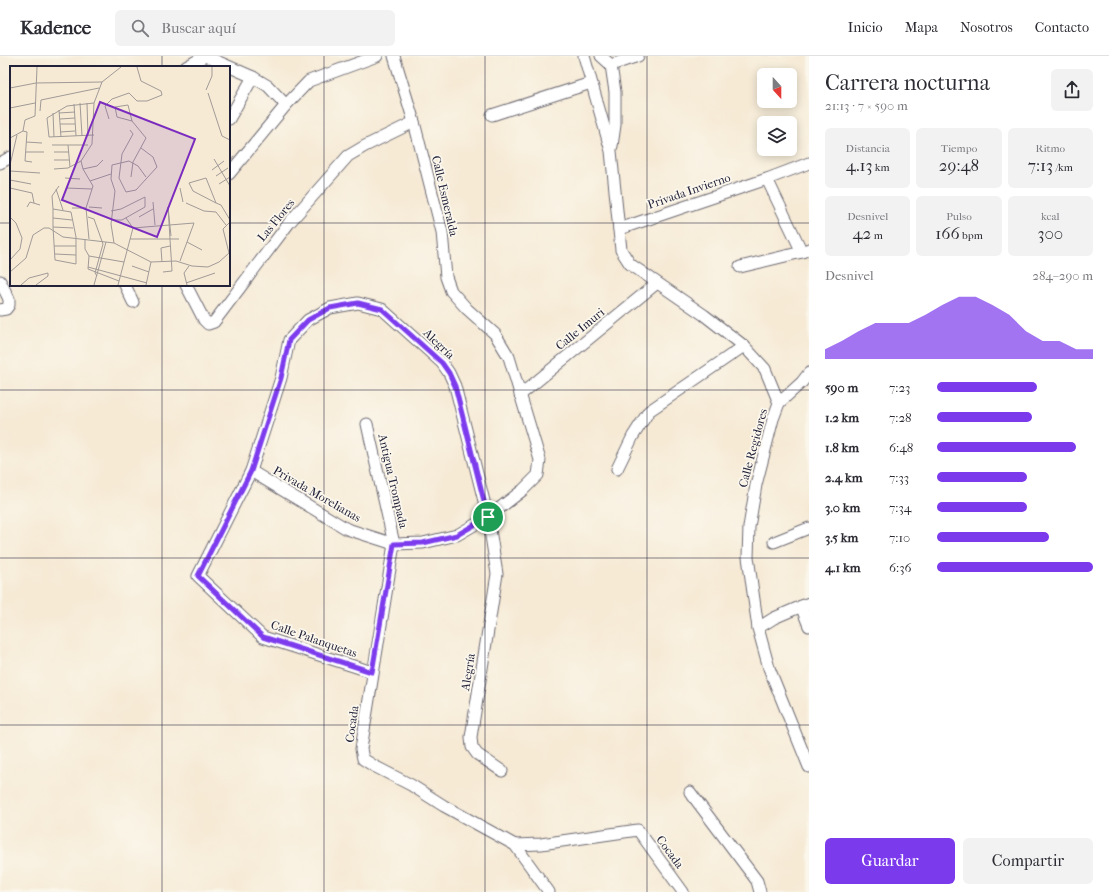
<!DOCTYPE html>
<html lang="es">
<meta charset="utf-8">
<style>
:root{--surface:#fff;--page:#f2f2f3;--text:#2b2b33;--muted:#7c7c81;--line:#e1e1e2;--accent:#7c3aed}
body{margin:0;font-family:"IM FELL French Canon",serif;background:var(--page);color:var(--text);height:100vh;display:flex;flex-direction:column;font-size:15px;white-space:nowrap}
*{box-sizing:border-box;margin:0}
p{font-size:13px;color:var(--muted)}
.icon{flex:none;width:22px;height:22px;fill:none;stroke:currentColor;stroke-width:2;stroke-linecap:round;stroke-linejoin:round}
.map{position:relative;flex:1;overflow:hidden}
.drawer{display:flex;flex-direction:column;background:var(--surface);width:300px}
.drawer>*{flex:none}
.needle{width:26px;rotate:159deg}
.buttons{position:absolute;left:757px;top:12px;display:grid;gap:8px}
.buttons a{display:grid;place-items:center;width:40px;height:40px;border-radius:6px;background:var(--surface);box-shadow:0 2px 10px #0003;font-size:20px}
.pin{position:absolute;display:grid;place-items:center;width:34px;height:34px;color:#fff;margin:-17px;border:2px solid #fff;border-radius:50%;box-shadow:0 1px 4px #0007}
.round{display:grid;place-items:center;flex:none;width:42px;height:42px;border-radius:6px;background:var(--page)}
.head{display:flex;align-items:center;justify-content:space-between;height:68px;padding:0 16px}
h1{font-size:22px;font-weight:600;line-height:30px}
.metrics{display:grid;grid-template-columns:repeat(3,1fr);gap:6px;height:68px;padding:4px 16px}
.metrics div{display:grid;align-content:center;border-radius:6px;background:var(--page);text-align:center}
.metrics b{font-size:17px;font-weight:600}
.metrics small{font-size:11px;font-weight:400}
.metrics p{font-size:11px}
.chart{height:112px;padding:8px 16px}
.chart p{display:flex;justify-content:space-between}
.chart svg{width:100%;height:72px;margin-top:4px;fill:var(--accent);opacity:.7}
.button{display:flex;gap:8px;margin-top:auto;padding:8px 16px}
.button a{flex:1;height:46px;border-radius:6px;background:var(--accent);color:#fff;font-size:16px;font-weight:600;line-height:46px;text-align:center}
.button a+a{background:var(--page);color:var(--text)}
ul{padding:0 16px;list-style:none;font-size:13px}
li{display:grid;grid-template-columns:64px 48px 1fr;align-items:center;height:30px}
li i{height:10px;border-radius:5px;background:var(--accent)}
header{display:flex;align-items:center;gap:24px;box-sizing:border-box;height:56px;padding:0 20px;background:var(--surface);border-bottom:1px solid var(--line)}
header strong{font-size:19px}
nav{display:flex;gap:22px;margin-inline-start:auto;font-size:14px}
.search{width:280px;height:36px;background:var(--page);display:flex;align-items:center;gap:10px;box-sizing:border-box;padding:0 14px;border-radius:6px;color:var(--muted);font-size:15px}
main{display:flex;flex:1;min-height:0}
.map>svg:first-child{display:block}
</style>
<header>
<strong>Kadence</strong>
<div class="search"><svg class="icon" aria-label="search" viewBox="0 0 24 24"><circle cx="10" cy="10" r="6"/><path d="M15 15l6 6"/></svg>Buscar aquí</div>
<nav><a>Inicio</a><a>Mapa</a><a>Nosotros</a><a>Contacto</a></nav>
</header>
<main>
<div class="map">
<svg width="809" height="836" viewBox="0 0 809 836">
<rect width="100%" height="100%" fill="#fbf7ec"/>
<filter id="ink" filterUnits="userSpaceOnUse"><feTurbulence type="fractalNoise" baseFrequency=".025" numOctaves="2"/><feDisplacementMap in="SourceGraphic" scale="8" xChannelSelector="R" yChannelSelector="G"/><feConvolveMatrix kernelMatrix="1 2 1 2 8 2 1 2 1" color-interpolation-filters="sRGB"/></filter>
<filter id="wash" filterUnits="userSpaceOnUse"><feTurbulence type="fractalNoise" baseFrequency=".012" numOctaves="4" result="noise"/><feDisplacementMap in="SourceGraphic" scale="16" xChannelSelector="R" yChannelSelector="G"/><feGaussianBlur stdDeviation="0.9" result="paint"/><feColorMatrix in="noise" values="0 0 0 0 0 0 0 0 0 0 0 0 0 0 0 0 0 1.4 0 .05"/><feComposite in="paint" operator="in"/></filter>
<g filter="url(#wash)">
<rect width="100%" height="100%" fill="#f6ead5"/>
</g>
<g filter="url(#ink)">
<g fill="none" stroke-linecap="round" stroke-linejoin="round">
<g stroke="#6c6871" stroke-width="13">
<g id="street">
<polyline points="205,0 253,21 268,30 286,49"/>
<polyline points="584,0 611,95 621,194 630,208 704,259 744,290 765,313 779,347 773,363 756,429 749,471 748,501 758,572 769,612 809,711"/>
<polyline points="601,0 611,9 615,36 615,69 612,90"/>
<polyline points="611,9 638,0"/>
<polyline points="186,11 205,0"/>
<polyline points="492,59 591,27"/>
<polyline points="229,63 253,21"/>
<polyline points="0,107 11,101"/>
<polyline points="229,118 286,49 309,25 377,0"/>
<polyline points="767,123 802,196"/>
<polyline points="619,173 767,123 809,107"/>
<polyline points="740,211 802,196 809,193"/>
<polyline points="0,225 9,243 9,249 6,253 0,254"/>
<polyline points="125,229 133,246"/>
<polyline points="186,229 204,264 208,268 214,266 289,167 348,100 365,90 414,66"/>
<polyline points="520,339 657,227"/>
<polyline points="779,347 802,326 809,317"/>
<polyline points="367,368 394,488 361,693 363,703 374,710 411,729 444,750 515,789 549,836"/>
<polyline points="617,413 633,380 649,355 744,290"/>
<polyline points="251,415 347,473 394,488 423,487 457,479 488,461 523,434 538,419 540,404 509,301 495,278 467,253 451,235 446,221 442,176 414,66 394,0"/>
<polyline points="774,486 809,472"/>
<polyline points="801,550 809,570"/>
<polyline points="758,572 774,562 809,547"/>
<polyline points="372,616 263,581 198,520 251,415 281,322 289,284 308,264 330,252 358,247 382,253 442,307 449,317 455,330 488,461 497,518 471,681 472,691 477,698 502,715"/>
<polyline points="690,736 757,825 760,836"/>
<polyline points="515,789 541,788 638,774 683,836"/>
</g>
</g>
<use href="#street" stroke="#fff" stroke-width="11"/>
</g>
</g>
<g fill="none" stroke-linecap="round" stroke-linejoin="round" filter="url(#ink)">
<g stroke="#fff" stroke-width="8">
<polygon id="route" points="358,247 382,253 442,307 449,317 455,330 488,461 457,479 423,487 394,488 372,616 263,581 198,520 251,415 281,322 289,284 308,264 330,252"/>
</g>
<use href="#route" stroke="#7c3aed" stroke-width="5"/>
</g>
<path fill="none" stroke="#22223b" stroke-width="1" stroke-opacity="0.55" d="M162 0V11M324 0V836M485 0V836M647 0V836M0 167H11M229 167H809M162 229V836M0 334H809M0 502H809M0 669H809"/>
<g text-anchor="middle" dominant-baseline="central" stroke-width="3.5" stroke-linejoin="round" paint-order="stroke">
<g font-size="12" fill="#22223b" stroke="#fbf7ec">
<text transform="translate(689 135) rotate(-19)">Privada Invierno</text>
<text transform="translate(445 140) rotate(77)">Calle Esmeralda</text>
<text transform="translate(276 164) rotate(-51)">Las Flores</text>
<text transform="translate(580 273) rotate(-39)">Calle Imuri</text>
<text transform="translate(439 288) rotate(44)">Alegría</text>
<text transform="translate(753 392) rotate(-75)">Calle Regidores</text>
<text transform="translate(393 425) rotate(77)">Antigua Trompada</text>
<text transform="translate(317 438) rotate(30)">Privada Morelianas</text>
<text transform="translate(314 583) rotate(19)">Calle Palanquetas</text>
<text transform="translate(468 616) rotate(-81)">Alegría</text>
<text transform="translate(352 668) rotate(-82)">Cocada</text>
<text transform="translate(670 796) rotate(54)">Cocada</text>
</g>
</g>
<g transform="translate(10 10)">
<rect width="220" height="220" fill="#f6ead5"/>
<path fill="none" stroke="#a19a97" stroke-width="1" d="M0 22 26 17 92 16M196 24 202 10V1M198 27 212 70 220 74M70 37 72 70M77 37 78 70M64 38 66 70M0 42 25 37M49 44 51 71M30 45 31 34 89 22M43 47 44 71M49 47 65 46M50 53 65 52M99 53 95 40 102 33 119 27 127 35H137L152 29 151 25 131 15 127 1M50 58H65M120 64 123 68 112 88 109 112 116 126 126 124 147 101 143 91 131 82M13 65 15 54 25 50 27 1M13 65 17 66 15 95 22 96M50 66 65 65M84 69 39 71 37 52 57 40 84 37M0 72 13 65M16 76 32 77M42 79H78M58 79 60 101M16 86H34M44 86H59M204 93 220 120M44 94H59M0 99 7 69M44 103 58 102 71 95M73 103 87 100 93 94M202 104 214 95M0 105 30 107M206 110 218 102M121 111 123 96 136 72 122 55 118 39 105 41 107 51 122 55M55 112 70 113M0 114 21 118M80 115 101 108M209 118 220 111M0 122 22 127 24 137M56 122 82 123M170 122 173 136M46 123 53 144M143 136 145 159M176 137 194 145 206 146 216 159M206 137 196 112 179 117 183 125 206 137 211 139 220 154M17 141 20 136 30 139M79 141 92 142M158 141 161 170M62 142H76M43 143 61 146 66 171V198L45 194 43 161V143L42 130 49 120M0 151 6 157 12 172 10 183 0 194M78 151 84 153 93 178 85 207 87 210M129 151 143 143M43 152 62 154M116 152 123 162M101 154H112L135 141V131L111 143 101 145M43 161 63 162M123 162 184 157 170 195M75 173V183L79 190 78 203 109 215M79 173 76 142 83 120 73 103 71 95 82 78 84 37 92 16 111 1M120 173H169M177 176 192 184M104 177 101 158 105 125 101 113 102 99 119 95 128 100 136 111M44 180H66M45 188 66 189M79 190 114 196M152 196 151 182 160 180M122 200 139 206M78 201 137 217M0 206 16 192 23 169 34 162H39L53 171 104 177 141 196 166 195 182 200 198 201 209 196 219 187 213 163 220 156M153 206 162 205 158 141M176 217 205 207M11 219 19 212 38 207V210L26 219M84 219 96 176M108 219 123 162M136 219 141 196M177 219 174 207 179 200"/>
<path fill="#7b2cbf" fill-opacity="0.15" stroke="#7b2cbf" stroke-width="2" d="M90 36 185 73 147 171 52 134Z"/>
<rect width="220" height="220" fill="none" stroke="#22223b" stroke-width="2"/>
</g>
</svg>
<div class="buttons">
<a><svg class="needle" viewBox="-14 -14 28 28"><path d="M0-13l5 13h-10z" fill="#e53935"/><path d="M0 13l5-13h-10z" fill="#7c7c81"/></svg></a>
<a><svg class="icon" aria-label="layers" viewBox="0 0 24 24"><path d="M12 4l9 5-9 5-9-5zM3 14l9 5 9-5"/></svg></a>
</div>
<div class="pin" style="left:488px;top:461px;background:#1e9e55"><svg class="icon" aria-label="arrive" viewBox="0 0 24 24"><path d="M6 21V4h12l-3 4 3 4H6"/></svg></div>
</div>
<section class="drawer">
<div class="head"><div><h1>Carrera nocturna</h1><p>21:13 · 7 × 590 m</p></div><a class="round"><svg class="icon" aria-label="share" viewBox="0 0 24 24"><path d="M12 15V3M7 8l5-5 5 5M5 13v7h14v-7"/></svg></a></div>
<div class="metrics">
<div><p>Distancia</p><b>4.13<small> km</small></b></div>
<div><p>Tiempo</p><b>29:48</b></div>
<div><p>Ritmo</p><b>7:13<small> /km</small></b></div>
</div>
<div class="metrics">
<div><p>Desnivel</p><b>42<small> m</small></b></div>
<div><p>Pulso</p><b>166<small> bpm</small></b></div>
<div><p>kcal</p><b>300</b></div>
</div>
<div class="chart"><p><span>Desnivel</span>284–290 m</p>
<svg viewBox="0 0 160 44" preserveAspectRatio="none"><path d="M0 44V38L10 33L20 27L30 22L40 22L50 22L60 17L70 11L80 6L90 6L100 11L110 17L120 27L130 33L140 33L150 38L160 38V44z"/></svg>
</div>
<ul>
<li><b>590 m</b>7:23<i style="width:64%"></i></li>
<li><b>1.2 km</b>7:28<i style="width:61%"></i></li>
<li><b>1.8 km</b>6:48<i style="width:89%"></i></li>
<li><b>2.4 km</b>7:33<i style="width:58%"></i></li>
<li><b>3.0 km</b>7:34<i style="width:58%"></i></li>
<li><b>3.5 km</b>7:10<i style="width:72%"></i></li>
<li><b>4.1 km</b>6:36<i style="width:100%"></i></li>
</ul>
<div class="button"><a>Guardar</a><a>Compartir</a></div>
</section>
</main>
